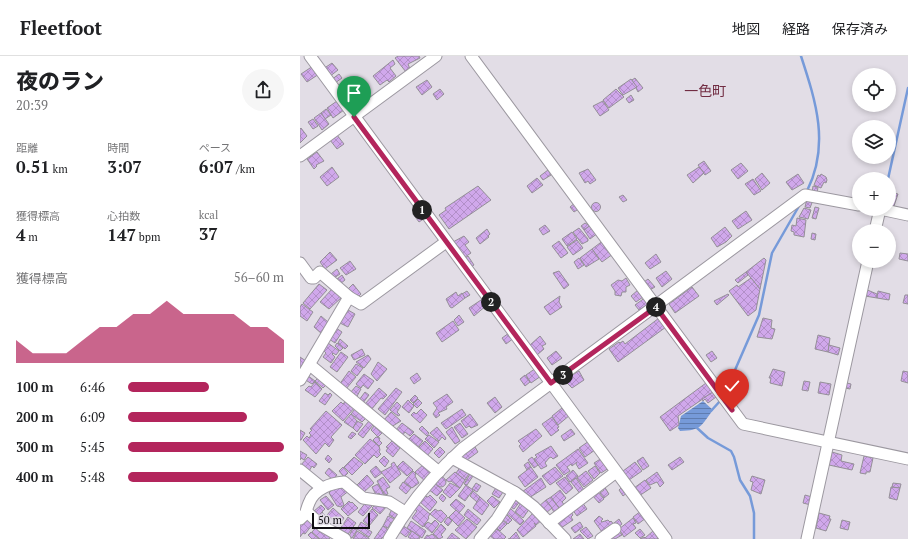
<!DOCTYPE html>
<html lang="ja">
<meta charset="utf-8">
<style>
:root{--surface:#fff;--page:#f6f6f6;--text:#202124;--muted:#757577;--line:#e0e0e0;--accent:#b3255c}
body{margin:0;font-family:"PT Serif","Noto Sans JP",serif;background:var(--page);color:var(--text);height:100vh;display:flex;flex-direction:column;font-size:15px;white-space:nowrap}
*{box-sizing:border-box;margin:0}
p{font-size:13px;color:var(--muted)}
.icon{flex:none;width:22px;height:22px;fill:none;stroke:currentColor;stroke-width:2;stroke-linecap:round;stroke-linejoin:round}
.map{position:relative;flex:1;overflow:hidden}
.panel{display:flex;flex-direction:column;background:var(--surface);width:300px}
.panel>*{flex:none}
.fabs{position:absolute;left:552px;top:12px;display:grid;gap:8px}
.fabs a{display:grid;place-items:center;width:44px;height:44px;border-radius:50%;background:var(--surface);box-shadow:0 2px 6px #0003;font-size:20px}
.scale{position:absolute;left:12px;bottom:10px;width:58px;box-sizing:border-box;padding-left:4px;border:2px solid #100e11;border-top:0;font-size:11px;line-height:14px;white-space:nowrap;color:#100e11;-webkit-text-stroke:3px #e2dde6;paint-order:stroke}
.pin{position:absolute;display:grid;place-items:center;width:34px;height:34px;color:#fff;margin:-41px -17px;border-radius:50% 50% 50% 0;rotate:-45deg;box-shadow:0 0 4px #0007}
.pin .icon{rotate:45deg}
.km{position:absolute;width:20px;height:20px;margin:-10px;border-radius:50%;background:#222;color:#fff;font-size:11px;line-height:20px;text-align:center}
.round{display:grid;place-items:center;flex:none;width:42px;height:42px;border-radius:21px;background:var(--page)}
.head{display:flex;align-items:center;justify-content:space-between;height:68px;padding:0 16px}
h1{font-size:22px;font-weight:800;line-height:30px}
.stats{display:grid;grid-template-columns:repeat(3,1fr);gap:6px;height:68px;padding:4px 16px}
.stats div{display:grid;align-content:center}
.stats b{font-size:17px;font-weight:800}
.stats small{font-size:11px;font-weight:400}
.stats p{font-size:11px}
.chart{height:112px;padding:8px 16px}
.chart p{display:flex;justify-content:space-between}
.chart svg{width:100%;height:72px;margin-top:4px;fill:var(--accent);opacity:.7}
ul{padding:0 16px;list-style:none;font-size:13px}
li{display:grid;grid-template-columns:64px 48px 1fr;align-items:center;height:30px}
li i{height:10px;border-radius:5px;background:var(--accent)}
header{display:flex;align-items:center;gap:24px;box-sizing:border-box;height:56px;padding:0 20px;background:var(--surface);border-bottom:1px solid var(--line)}
header strong{font-size:19px}
nav{display:flex;gap:22px;margin-inline-start:auto;font-size:14px}
main{display:flex;flex:1;min-height:0}
.map>svg:first-child{display:block}
</style>
<header>
<strong>Fleetfoot</strong>
<nav><a>地図</a><a>経路</a><a>保存済み</a></nav>
</header>
<main>
<section class="panel">
<div class="head"><div><h1>夜のラン</h1><p>20:39</p></div><a class="round"><svg class="icon" aria-label="share" viewBox="0 0 24 24"><path d="M12 15V3M7 8l5-5 5 5M5 13v7h14v-7"/></svg></a></div>
<div class="stats">
<div><p>距離</p><b>0.51<small> km</small></b></div>
<div><p>時間</p><b>3:07</b></div>
<div><p>ペース</p><b>6:07<small> /km</small></b></div>
</div>
<div class="stats">
<div><p>獲得標高</p><b>4<small> m</small></b></div>
<div><p>心拍数</p><b>147<small> bpm</small></b></div>
<div><p>kcal</p><b>37</b></div>
</div>
<div class="chart"><p><span>獲得標高</span>56–60 m</p>
<svg viewBox="0 0 160 44" preserveAspectRatio="none"><path d="M0 44V30L10 38L20 38L30 38L40 30L50 22L60 22L70 14L80 14L90 6L100 14L110 14L120 14L130 14L140 22L150 22L160 30V44z"/></svg>
</div>
<ul>
<li><b>100 m</b>6:46<i style="width:52%"></i></li>
<li><b>200 m</b>6:09<i style="width:76%"></i></li>
<li><b>300 m</b>5:45<i style="width:100%"></i></li>
<li><b>400 m</b>5:48<i style="width:96%"></i></li>
</ul>
</section>
<div class="map">
<svg width="608" height="483" viewBox="0 0 608 483">
<defs>
<pattern id="water-rules" width="6" height="5" patternUnits="userSpaceOnUse"><rect width="6" height="5" fill="#769ad9"/><path d="M0 2.5h6" fill="none" stroke="#5f7caf"/></pattern>
<pattern id="building-cross-hatch" width="8" height="8" patternUnits="userSpaceOnUse"><rect width="8" height="8" fill="#d0a8eb"/><path d="M0 0l8 8M0 8l8-8" fill="none" stroke="#b28fc8"/></pattern>
</defs>
<rect width="100%" height="100%" fill="#e2dde6"/>
<path fill="url(#water-rules)" d="M403 345 413 354C400 371 402 374 380 375L378 372 381 360Z"/>
<g fill="none" stroke-linecap="round" stroke-linejoin="round">
<g stroke="#769ad9" stroke-width="2.5">
<path d="M501 0C516 46 530 89 507 135"/>
<polyline points="588,123 608,32"/>
<polyline points="425,337 459,259 472,197 499,150"/>
<polyline points="411,355 420,345"/>
<polyline points="396,371 408,382 431,395 434,401 440,424 450,440 454,457 454,483"/>
</g>
</g>
<g fill="url(#building-cross-hatch)" stroke="#948f97">
<polygon points="98,0 119,0 120,2 108,8 110,13 106,16 95,2"/>
<polygon points="93,4 95,8 90,12 96,20 89,26 87,24 80,29 73,20"/>
<polygon points="32,7 38,14 29,21 23,13"/>
<polygon points="13,10 19,18 7,26 1,18"/>
<polygon points="39,18 42,22 35,27 31,24"/>
<polygon points="335,22 343,32 338,36 332,24"/>
<polygon points="331,23 337,31 323,39 318,32"/>
<polygon points="127,24 132,31 122,39 116,31"/>
<polygon points="589,27 594,28 592,39 589,38"/>
<polygon points="53,33 58,40 48,47 43,40"/>
<polygon points="140,33 144,38 137,44 133,38"/>
<polygon points="316,33 324,41 309,52 303,44"/>
<polygon points="331,39 334,44 329,47 326,43"/>
<polygon points="37,45 44,54 33,62 27,52"/>
<polygon points="303,45 309,54 300,60 293,50"/>
<polygon points="26,53 31,59 25,63 21,57"/>
<polygon points="21,57 29,68 22,74 14,62"/>
<polygon points="13,63 18,70 13,73 8,66"/>
<polygon points="1,72 7,80 0,87 0,73"/>
<polygon points="37,79 44,88 37,93 30,84"/>
<polygon points="17,96 24,105 16,109 17,110 14,113 7,103"/>
<polygon points="404,105 411,115 405,119 398,109"/>
<polygon points="441,107 448,115 438,123 431,114"/>
<polygon points="32,111 39,121 27,130 20,121"/>
<polygon points="399,111 404,117 393,127 387,119"/>
<polygon points="288,113 296,124 290,128 288,125 285,127 279,117"/>
<polygon points="248,114 251,119 243,124 240,120"/>
<polygon points="462,117 470,127 462,134 455,123"/>
<polygon points="498,118 504,127 492,134 486,126"/>
<polygon points="521,118 526,121 527,124 526,127 524,126 521,132 514,129 518,119 520,120"/>
<polygon points="237,122 243,129 232,137 227,130"/>
<polygon points="453,123 461,135 454,139 445,128"/>
<polygon points="178,130 191,144 149,173 139,159 146,154 145,152"/>
<polygon points="513,130 518,131 517,138 512,137"/>
<polygon points="589,136 598,138 593,153 589,152"/>
<polygon points="323,139 327,144 323,146 319,141"/>
<polygon points="507,143 513,144 510,152 505,151"/>
<polygon points="276,146 280,152 274,156 270,151"/>
<circle cx="296" cy="151" r="4.5"/>
<polygon points="515,151 519,152 516,163 512,162"/>
<polygon points="504,152 511,154 508,163 499,161"/>
<polygon points="119,154 125,162 119,166 113,158"/>
<polygon points="446,155 452,164 438,173 432,165"/>
<polygon points="497,162 506,164 504,181 494,179 494,176 491,175 492,169 496,170"/>
<polygon points="285,167 290,170 284,174 281,170"/>
<polygon points="292,168 298,177 290,183 284,174"/>
<polygon points="245,169 250,175 243,179 239,173"/>
<polygon points="425,171 432,180 426,186 417,191 411,182"/>
<polygon points="279,172 288,183 288,185 282,188 273,176"/>
<polygon points="187,173 190,178 188,180 189,181 180,188 176,182"/>
<polygon points="272,176 277,183 267,190 262,183"/>
<polygon points="512,177 516,178 515,184 511,183"/>
<polygon points="164,180 169,186 165,189 171,197 165,201 153,186"/>
<polygon points="277,184 283,192 273,199 267,191"/>
<polygon points="304,184 307,189 305,191 313,198 302,206 292,193"/>
<polygon points="259,185 268,197 261,202 252,190"/>
<polygon points="292,193 299,203 286,211 280,202"/>
<polygon points="30,196 37,204 25,213 20,206"/>
<polygon points="600,197 608,198 608,205 599,203"/>
<polygon points="356,198 361,206 350,213 345,207"/>
<polygon points="168,200 174,209 171,211 165,202"/>
<polygon points="279,202 284,209 278,213 274,206"/>
<polygon points="464,202 466,204 460,233 446,216"/>
<polygon points="50,205 56,213 46,219 40,212"/>
<polygon points="37,213 40,218 34,222 31,218"/>
<polygon points="259,215 269,229 264,233 253,217"/>
<polygon points="366,215 372,223 362,231 356,222"/>
<polygon points="446,216 448,219 438,227 435,224"/>
<polygon points="42,219 45,224 40,228 37,223"/>
<polygon points="326,222 330,229 326,231 326,236 322,236 321,240 315,239 315,235 311,229 318,224 322,225"/>
<polygon points="451,222 460,233 456,254 448,260 429,235 437,229 438,231"/>
<polygon points="348,223 355,231 348,235 344,226"/>
<polygon points="19,228 27,234 10,253 3,247"/>
<polygon points="53,228 61,238 57,242 48,233"/>
<polygon points="392,231 399,240 375,257 369,248"/>
<polygon points="33,232 42,241 29,253 20,246"/>
<polygon points="565,233 577,238 577,242 565,240"/>
<polygon points="338,234 343,241 336,246 331,240"/>
<polygon points="167,235 170,239 165,242 162,238"/>
<polygon points="578,235 590,238 589,244 577,242"/>
<polygon points="156,236 158,240 162,237 165,242 152,252 150,251 146,243"/>
<polygon points="428,238 429,239 417,249 414,245"/>
<polygon points="605,239 608,239 608,248 603,247"/>
<polygon points="260,240 259,246 262,251 250,259 244,251"/>
<polygon points="346,241 350,247 339,254 335,249"/>
<polygon points="184,242 187,249 174,260 169,252"/>
<polygon points="2,248 13,256 7,265 0,260 0,251"/>
<polygon points="48,254 55,258 48,271 40,267"/>
<polygon points="159,259 164,266 158,270 154,264"/>
<polygon points="21,260 28,266 22,278 14,271"/>
<polygon points="359,262 366,271 318,306 309,293 319,286 320,287 323,285 325,288"/>
<polygon points="463,262 472,264 471,272 475,273 472,283 457,281"/>
<polygon points="153,265 159,274 142,286 136,277"/>
<polygon points="36,272 42,276 35,287 29,283"/>
<polygon points="209,277 214,282 206,288 202,282"/>
<polygon points="518,279 530,282 528,296 515,293"/>
<polygon points="240,280 246,288 242,290 244,293 237,299 230,289"/>
<polygon points="40,283 48,290 45,293 38,287"/>
<polygon points="28,287 39,295 36,299 33,297 32,298 35,301 31,307 23,301 26,297 23,294"/>
<polygon points="37,287 43,292 40,295 35,290"/>
<polygon points="529,289 540,292 538,299 528,296"/>
<polygon points="62,293 65,299 54,304 51,299"/>
<polygon points="256,295 262,302 252,309 247,302"/>
<polygon points="412,295 417,302 411,306 406,299"/>
<polygon points="41,296 48,301 37,316 30,311"/>
<polygon points="68,299 71,303 64,312 56,306"/>
<polygon points="0,301 6,305 0,312"/>
<polygon points="78,306 87,313 77,325 71,318"/>
<polygon points="56,308 63,312 57,320 51,315"/>
<polygon points="236,312 241,320 231,327 226,319"/>
<polygon points="473,313 485,316 482,330 470,327 471,322 469,322"/>
<polygon points="49,315 56,321 46,333 39,329"/>
<polygon points="279,315 284,324 272,332 264,324"/>
<polygon points="603,315 608,316 608,327 601,325"/>
<polygon points="117,317 121,323 114,328 110,322"/>
<polygon points="64,318 74,325 68,333 63,329 61,332 56,328"/>
<polygon points="7,319 15,325 12,328 4,323"/>
<polygon points="225,319 230,326 225,330 220,323"/>
<polygon points="19,321 27,328 23,332 15,325"/>
<polygon points="504,325 510,326 508,335 502,334"/>
<polygon points="15,326 22,333 15,341 5,334 9,330 11,331"/>
<polygon points="520,326 531,328 529,339 518,337"/>
<polygon points="406,327 413,336 378,360 379,369 370,375 360,361"/>
<polygon points="547,327 551,328 550,333 545,332"/>
<polygon points="56,330 61,333 56,342 50,337"/>
<polygon points="79,332 87,339 83,343 81,342 71,354 65,348"/>
<polygon points="96,332 102,336 85,359 78,353"/>
<polygon points="65,336 69,339 63,347 59,344"/>
<polygon points="413,336 416,341 408,347 405,343 403,345 402,343"/>
<polygon points="25,337 28,339 30,337 32,339 25,349 19,345"/>
<polygon points="147,338 153,346 146,351 147,353 138,357 140,359 136,362 133,358 137,352 133,347"/>
<polygon points="115,339 118,342 113,347 110,344"/>
<polygon points="49,341 55,351 43,365 32,355 41,346 43,348"/>
<polygon points="195,341 202,351 195,357 187,347"/>
<polygon points="118,343 122,347 117,352 113,348"/>
<polygon points="108,344 114,350 109,357 102,351"/>
<polygon points="97,346 101,350 97,356 100,359 98,360 90,354"/>
<polygon points="58,349 66,362 62,366 51,358"/>
<polygon points="262,352 264,355 266,354 270,359 258,369 252,360"/>
<polygon points="121,353 127,359 120,367 111,359 114,356 116,358"/>
<polygon points="162,353 166,359 146,373 141,367"/>
<polygon points="26,355 42,369 31,381 34,384 29,391 25,387 16,398 3,384 7,380 9,382 11,379 9,377 12,374 10,373"/>
<polygon points="91,356 101,365 91,371 83,365"/>
<polygon points="51,358 57,365 53,372 44,366"/>
<polygon points="170,358 178,369 171,372 169,370 166,372 161,365"/>
<polygon points="252,361 259,371 257,372 259,374 251,380 242,368"/>
<polygon points="57,365 63,368 57,376 53,372"/>
<polygon points="69,365 73,369 63,382 58,378"/>
<polygon points="102,367 114,376 110,380 105,376 102,380 95,375"/>
<polygon points="160,367 168,378 162,382 154,371"/>
<polygon points="74,370 82,377 78,381 71,374"/>
<polygon points="122,370 129,377 127,380 119,373"/>
<polygon points="137,371 146,382 145,384 142,381 139,385 130,377"/>
<polygon points="152,371 160,385 155,388 146,376"/>
<polygon points="236,373 242,380 223,396 219,390 221,388 218,385"/>
<polygon points="271,373 275,378 264,385 261,380"/>
<polygon points="0,374 5,377 1,384 0,384"/>
<polygon points="52,376 56,378 51,383 48,381"/>
<polygon points="114,378 123,385 117,392 108,384"/>
<polygon points="129,379 139,386 134,392 125,383"/>
<polygon points="76,381 80,382 79,384 82,387 79,390 73,384"/>
<polygon points="70,383 79,390 80,394 79,396 81,398 77,402 74,399 65,408 55,399"/>
<polygon points="92,385 100,392 93,401 86,395 88,392 86,391"/>
<polygon points="125,385 133,393 126,401 117,393"/>
<polygon points="289,385 295,394 285,401 279,392"/>
<polygon points="251,390 258,400 253,403 251,401 249,402 245,407 247,410 241,413 234,403 237,401 235,399"/>
<polygon points="140,391 145,396 139,402 134,397"/>
<polygon points="175,391 178,396 167,404 161,401"/>
<polygon points="278,393 288,407 279,413 276,408 277,406 272,410 271,408 267,411 270,415 264,419 256,409"/>
<polygon points="0,395 7,399 4,404 1,402 0,404"/>
<polygon points="532,396 542,399 541,405 554,408 552,414 529,409"/>
<polygon points="28,399 32,403 29,407 25,403"/>
<polygon points="84,400 89,405 85,411 79,405"/>
<polygon points="564,400 573,402 570,416 566,416 566,418 560,417"/>
<polygon points="8,401 17,408 14,412 12,410 8,417 0,410"/>
<polygon points="54,401 63,408 52,419 44,411"/>
<polygon points="232,401 238,409 234,412 228,404"/>
<polygon points="343,401 349,410 343,414 337,405"/>
<polygon points="380,401 384,406 372,414 368,409"/>
<polygon points="302,402 309,412 301,417 294,407"/>
<polygon points="103,405 113,414 107,420 97,411"/>
<polygon points="94,406 101,418 90,427 81,416 92,410 91,408"/>
<polygon points="228,406 231,411 227,414 224,409"/>
<polygon points="335,406 342,415 329,424 323,415"/>
<polygon points="124,408 135,415 126,426 115,416"/>
<polygon points="76,410 82,417 75,422 70,415"/>
<polygon points="161,410 170,416 165,424 156,417"/>
<polygon points="295,410 300,417 294,423 288,415"/>
<polygon points="43,411 48,417 44,421 39,415"/>
<polygon points="231,411 238,421 225,431 218,421"/>
<polygon points="255,411 263,420 250,429 242,420"/>
<polygon points="29,412 37,419 33,424 25,417"/>
<polygon points="273,414 278,420 270,426 266,420"/>
<polygon points="113,415 116,418 115,420 119,427 112,432 104,426"/>
<polygon points="286,415 293,424 284,431 277,422"/>
<polygon points="155,416 165,424 160,432 151,425 149,426 146,424"/>
<polygon points="357,416 364,427 360,431 357,426 350,429 346,424"/>
<polygon points="170,418 173,420 167,429 164,428"/>
<polygon points="67,419 74,427 64,436 57,429"/>
<polygon points="452,420 465,424 461,438 451,434 453,426 450,425"/>
<circle cx="141" cy="426" r="5"/>
<polygon points="83,421 90,431 86,433 88,438 85,439 77,425"/>
<polygon points="265,421 273,432 266,438 256,427"/>
<polygon points="241,422 246,431 229,442 222,436"/>
<polygon points="276,422 284,434 281,439 271,426"/>
<polygon points="345,424 351,432 339,440 334,432"/>
<polygon points="103,426 111,432 106,438 99,432"/>
<polygon points="134,427 143,434 137,440 128,433"/>
<polygon points="150,427 160,432 150,442 143,436"/>
<polygon points="176,427 181,430 177,436 172,433"/>
<polygon points="593,427 601,428 600,432 592,431"/>
<polygon points="78,428 84,439 81,440 79,437 76,439 72,431"/>
<polygon points="166,429 173,434 165,445 158,440"/>
<polygon points="46,430 50,434 41,441 44,449 41,451 37,450 29,437 34,432"/>
<polygon points="197,430 203,436 199,442 192,438"/>
<polygon points="304,430 309,438 304,442 300,437 304,434 302,431"/>
<polygon points="323,430 328,436 323,440 319,434"/>
<polygon points="591,431 600,432 597,444 589,442"/>
<polygon points="260,434 266,442 262,446 266,451 261,455 251,441"/>
<polygon points="173,435 180,441 177,446 170,440"/>
<polygon points="297,435 304,443 299,447 292,439"/>
<polygon points="142,438 146,442 143,446 139,442"/>
<polygon points="130,439 137,446 130,455 120,446 125,440 128,441"/>
<polygon points="505,439 512,441 511,449 503,447"/>
<polygon points="26,440 34,449 28,454 20,444"/>
<polygon points="192,440 200,446 194,452 187,445"/>
<polygon points="180,441 189,449 182,459 173,452"/>
<polygon points="216,441 221,444 214,453 209,450"/>
<polygon points="251,441 261,455 256,459 246,444"/>
<polygon points="156,443 165,450 159,457 150,449"/>
<polygon points="246,444 252,452 246,457 238,451"/>
<polygon points="49,445 51,447 52,446 58,452 48,460 41,453"/>
<polygon points="67,445 72,450 63,460 58,456"/>
<polygon points="222,445 230,452 223,462 215,456"/>
<polygon points="282,446 287,453 277,460 272,453"/>
<polygon points="118,448 130,458 128,461 129,462 123,471 112,462 117,455 114,453"/>
<polygon points="21,449 25,453 17,461 13,456"/>
<polygon points="72,449 87,450 80,458 72,452 74,450"/>
<polygon points="33,452 44,462 39,469 27,459"/>
<polygon points="210,452 224,465 220,469 205,456"/>
<polygon points="72,453 78,459 69,470 63,465"/>
<polygon points="92,453 99,457 98,464 89,459"/>
<polygon points="135,453 138,455 141,454 147,460 141,467 130,458"/>
<polygon points="168,453 181,464 177,469 164,459"/>
<polygon points="156,454 165,462 158,470 149,461"/>
<polygon points="270,454 273,459 271,461 273,464 261,472 256,464"/>
<polygon points="341,455 346,462 338,468 333,461"/>
<polygon points="22,456 27,461 22,465 18,461"/>
<polygon points="234,456 242,464 236,469 234,467 236,470 223,481 217,474"/>
<polygon points="519,457 530,460 529,463 531,463 526,475 516,472"/>
<polygon points="206,458 212,464 208,468 202,463"/>
<polygon points="88,460 98,465 96,469 91,466 88,472 83,470"/>
<polygon points="299,460 303,463 301,465 302,466 308,464 310,466 311,465 315,470 302,476 294,465"/>
<polygon points="48,461 56,467 46,481 38,476"/>
<polygon points="148,461 152,465 148,470 144,466"/>
<polygon points="7,462 13,468 5,478 3,477 0,481 0,468"/>
<polygon points="333,462 336,467 333,468 336,472 324,481 319,473"/>
<polygon points="167,463 177,471 166,483 155,474"/>
<polygon points="319,463 322,468 317,472 314,467"/>
<polygon points="135,464 139,468 132,477 124,470 128,466 131,468"/>
<polygon points="202,464 207,468 200,475 196,471"/>
<polygon points="542,464 550,466 548,474 540,472"/>
<polygon points="111,465 126,475 122,482 107,472"/>
<polygon points="61,466 69,471 67,473 72,476 69,481 57,473"/>
<polygon points="280,466 283,471 275,477 271,472"/>
<polygon points="141,468 146,473 141,479 143,481 139,483 133,478"/>
<polygon points="18,469 32,479 29,483 20,483 12,476"/>
<polygon points="102,469 111,475 106,481 98,475"/>
<polygon points="83,470 91,476 87,482 84,480 81,483 74,483"/>
<polygon points="286,471 293,480 288,483 280,475"/>
<polygon points="53,472 57,474 52,482 49,480"/>
<polygon points="197,473 206,481 204,483 194,483 189,479"/>
<polygon points="340,473 345,479 340,482 335,477"/>
<polygon points="318,474 322,479 315,483 306,483"/>
<polygon points="57,475 69,482 69,483 53,483"/>
<polygon points="112,475 120,481 119,483 111,483 108,481"/>
<polygon points="353,475 358,482 357,483 340,483 344,481 345,482"/>
<polygon points="11,476 19,483 12,483 8,479"/>
<polygon points="216,476 220,483 208,483 209,483"/>
<polygon points="152,477 160,483 147,483"/>
<polygon points="132,478 138,483 124,483 127,479 129,480"/>
<polygon points="280,478 284,483 273,483"/>
</g>
<g fill="none" stroke-linecap="round" stroke-linejoin="round">
<g stroke="#9c98a0" stroke-width="13">
<g id="minor">
<polyline points="10,0 366,483"/>
<polyline points="171,0 443,368 608,403"/>
<polyline points="0,100 136,0"/>
<polyline points="580,153 608,159"/>
<polyline points="575,175 580,153"/>
<polyline points="0,207 11,222 14,222 20,216 49,241 61,248 146,186"/>
<polyline points="10,309 139,416"/>
<polyline points="0,324 49,241"/>
<polyline points="152,402 216,437 234,451 265,483"/>
<polyline points="0,414 22,432"/>
<polyline points="7,456 22,470 45,483"/>
<path d="M0 463C8 456 5 456 9 447 14 433 31 427 44 426L63 442 89 446 105 456"/>
<polyline points="249,467 316,416"/>
<path d="M89 483C108 450 133 419 162 393L505 139 559 149"/>
<polyline points="180,483 197,463 214,436"/>
<polyline points="301,483 315,473"/>
<polyline points="507,483 568,205"/>
</g>
</g>
<use href="#minor" stroke="#fff" stroke-width="11"/>
</g>
<g fill="none" stroke-linecap="round" stroke-linejoin="round">
<g stroke="#fff" stroke-width="8">
<polyline id="route" points="54,61 251,327 356,251 432,354"/>
</g>
<use href="#route" stroke="#b3255c" stroke-width="5"/>
</g>
<g text-anchor="middle" dominant-baseline="central" stroke-width="3" stroke-linejoin="round" paint-order="stroke">
<g font-size="14" fill="#712c42" stroke="#e2dde6">
<text x="405" y="34">一色町</text>
</g>
</g>
</svg>
<div class="fabs">
<a><svg class="icon" aria-label="locate" viewBox="0 0 24 24"><circle cx="12" cy="12" r="6"/><path d="M12 2v4M12 18v4M2 12h4M18 12h4"/></svg></a>
<a><svg class="icon" aria-label="layers" viewBox="0 0 24 24"><path d="M12 4l9 5-9 5-9-5zM3 14l9 5 9-5"/></svg></a>
<a>+</a>
<a>−</a>
</div>
<div class="scale">50 m</div>
<div class="pin" style="left:54px;top:61px;background:#1e9e55"><svg class="icon" aria-label="arrive" viewBox="0 0 24 24"><path d="M6 21V4h12l-3 4 3 4H6"/></svg></div>
<div class="pin" style="left:432px;top:354px;background:#d93025"><svg class="icon" aria-label="check" viewBox="0 0 24 24"><path d="M5 12l5 5 9-10"/></svg></div>
<b class="km" style="left:122px;top:154px">1</b>
<b class="km" style="left:191px;top:246px">2</b>
<b class="km" style="left:263px;top:319px">3</b>
<b class="km" style="left:356px;top:251px">4</b>
</div>
</main>
